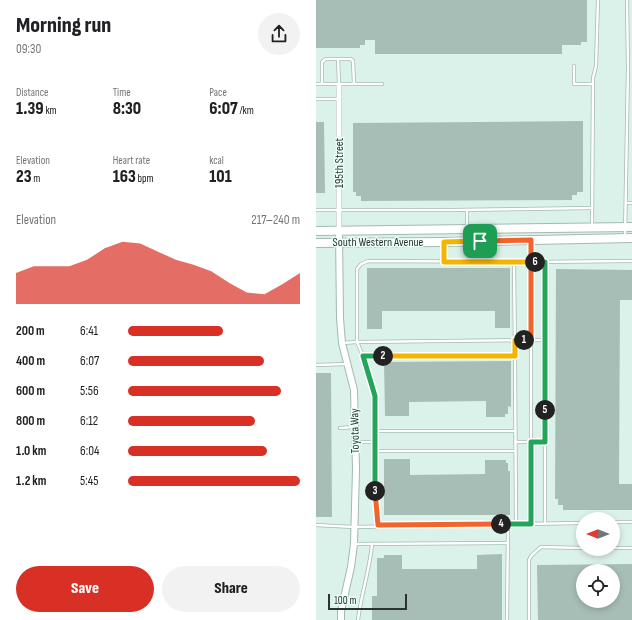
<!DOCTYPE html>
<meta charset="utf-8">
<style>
:root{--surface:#fff;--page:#f2f2f2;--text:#202124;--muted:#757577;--accent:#d93025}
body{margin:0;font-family:"Sofia Sans Condensed",sans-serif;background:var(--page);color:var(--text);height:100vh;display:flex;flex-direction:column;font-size:15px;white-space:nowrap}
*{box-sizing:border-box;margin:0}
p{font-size:13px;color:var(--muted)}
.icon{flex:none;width:22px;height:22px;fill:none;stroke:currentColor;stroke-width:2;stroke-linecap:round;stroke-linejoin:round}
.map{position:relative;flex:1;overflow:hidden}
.sheet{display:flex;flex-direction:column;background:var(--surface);width:316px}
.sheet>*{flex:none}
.needle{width:26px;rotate:270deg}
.controls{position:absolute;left:260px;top:512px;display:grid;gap:8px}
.controls a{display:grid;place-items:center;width:44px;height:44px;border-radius:50%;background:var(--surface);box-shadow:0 2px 6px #0003;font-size:20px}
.scale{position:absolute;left:12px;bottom:10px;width:79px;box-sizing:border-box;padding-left:4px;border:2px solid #2b3431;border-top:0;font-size:11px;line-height:14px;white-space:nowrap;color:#2b3431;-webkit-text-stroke:3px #ebfef8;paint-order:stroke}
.pin{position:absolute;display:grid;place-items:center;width:34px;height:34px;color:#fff;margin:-17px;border-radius:8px;box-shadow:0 2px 6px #0006}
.km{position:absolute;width:20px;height:20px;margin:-10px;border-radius:50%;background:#222;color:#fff;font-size:11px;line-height:20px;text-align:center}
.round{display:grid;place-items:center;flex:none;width:42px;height:42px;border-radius:21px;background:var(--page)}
.head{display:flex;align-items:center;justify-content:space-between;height:68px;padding:0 16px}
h1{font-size:22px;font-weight:800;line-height:30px}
.figures{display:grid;grid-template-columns:repeat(3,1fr);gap:6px;height:68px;padding:4px 16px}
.figures div{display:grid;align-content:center}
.figures b{font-size:17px;font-weight:800}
.figures small{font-size:11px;font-weight:400}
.figures p{font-size:11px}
.chart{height:112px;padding:8px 16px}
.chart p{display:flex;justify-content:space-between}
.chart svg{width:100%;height:72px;margin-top:4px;fill:var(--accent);opacity:.7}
.action{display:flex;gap:8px;margin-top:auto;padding:8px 16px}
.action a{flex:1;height:46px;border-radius:24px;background:var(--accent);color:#fff;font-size:16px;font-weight:800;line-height:46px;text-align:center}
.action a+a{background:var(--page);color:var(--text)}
ul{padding:0 16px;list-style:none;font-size:13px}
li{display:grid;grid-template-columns:64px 48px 1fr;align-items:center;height:30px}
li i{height:10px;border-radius:5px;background:var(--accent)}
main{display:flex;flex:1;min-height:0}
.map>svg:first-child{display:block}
</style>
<main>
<section class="sheet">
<div class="head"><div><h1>Morning run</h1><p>09:30</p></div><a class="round"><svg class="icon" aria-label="share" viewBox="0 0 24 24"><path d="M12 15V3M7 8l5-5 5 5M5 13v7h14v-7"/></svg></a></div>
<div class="figures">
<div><p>Distance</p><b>1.39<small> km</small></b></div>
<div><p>Time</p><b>8:30</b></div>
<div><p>Pace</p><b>6:07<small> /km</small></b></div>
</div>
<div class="figures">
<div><p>Elevation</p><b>23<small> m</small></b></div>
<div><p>Heart rate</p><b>163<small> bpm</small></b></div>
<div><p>kcal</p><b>101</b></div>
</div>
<div class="chart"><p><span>Elevation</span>217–240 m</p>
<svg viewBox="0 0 160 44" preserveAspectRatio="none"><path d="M0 44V25L10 21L20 21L30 21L40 17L50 10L60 6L70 7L80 12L90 17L100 20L110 24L120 31L130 37L140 38L150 32L160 25V44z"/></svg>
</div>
<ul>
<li><b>200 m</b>6:41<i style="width:55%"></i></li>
<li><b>400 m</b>6:07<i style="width:79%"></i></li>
<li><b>600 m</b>5:56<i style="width:89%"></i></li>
<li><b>800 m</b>6:12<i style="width:74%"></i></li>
<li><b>1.0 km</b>6:04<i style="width:81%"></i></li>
<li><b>1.2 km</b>5:45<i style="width:100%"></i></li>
</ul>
<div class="action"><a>Save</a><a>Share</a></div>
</section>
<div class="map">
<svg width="316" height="620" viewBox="0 0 316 620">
<rect width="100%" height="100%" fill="#dbf2eb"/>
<g fill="#a7beb7" fill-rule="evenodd">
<polygon points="0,0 271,0 271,42 265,42 265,45 246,45 246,54 59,54 59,40 49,40 49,45 44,45 44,48 0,48"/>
<polygon points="267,121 267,192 261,192 261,195 256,195 256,200 45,201 45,196 40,196 40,192 37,192 37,123"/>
<polygon points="0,122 8,122 9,193 0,193"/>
<polygon points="51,268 194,268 194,328 179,328 179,311 66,311 66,329 51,329"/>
<polygon points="240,269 316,270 316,300 304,300 303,484 316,484 316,510 247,510 247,505 242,505 242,499 239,499"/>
<polygon points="195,361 195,407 192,406 192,414 189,414 189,417 170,417 170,401 93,402 93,416 69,416 68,362"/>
<polygon points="0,373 15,373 16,517 0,517"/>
<polygon points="68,459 94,459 94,475 169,474 169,460 190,460 190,463 192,463 192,471 194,471 194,515 68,515"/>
<polygon points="186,554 186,620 56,620 56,596 61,596 61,558 68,558 68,555 86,555 86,569 161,569 161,555"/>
<path d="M316 564V620H222L221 565ZM267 571H297V601H267Z"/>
</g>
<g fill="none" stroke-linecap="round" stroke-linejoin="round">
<g stroke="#a3b9b2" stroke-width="4">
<g id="service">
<polyline points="22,59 23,84"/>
<polyline points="258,66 258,84 277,84"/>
<polyline points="0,84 66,84"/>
<polyline points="6,84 6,62 10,59 35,59 37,61 38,84"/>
<polyline points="0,99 23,99"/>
<polyline points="310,203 316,203"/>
<polyline points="0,210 138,210 276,208"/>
<polyline points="151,210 151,227"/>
<polyline points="276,227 277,78 280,66 282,0"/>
<polyline points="309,237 312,67 311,0"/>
<polyline points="128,262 128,242"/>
<polyline points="198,262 199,357"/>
<polyline points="26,343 41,342 229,340"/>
<polyline points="47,356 41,342 41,269 45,264 52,261 215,262 316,261"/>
<polyline points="0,365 31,364"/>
<polyline points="24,428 39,427"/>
<polyline points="59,431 199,431"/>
<polyline points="40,442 59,442"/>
<polyline points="199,442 229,442"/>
<polyline points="59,451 199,451"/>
<polyline points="297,522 316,522"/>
<polyline points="229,523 229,262"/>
<polyline points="215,524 215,242"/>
<polyline points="0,525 38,527 267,523"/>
<polyline points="62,525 59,503 59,396 47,356 199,357 200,524"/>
<polyline points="38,544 191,543"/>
<polyline points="297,548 316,548"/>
<path d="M42 620C45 594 54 569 56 544"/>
<polyline points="191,620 192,524"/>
<polyline points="213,620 213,560 215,556 225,547 267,548"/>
</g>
</g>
<g stroke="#a3b9b2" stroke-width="6">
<polyline id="minor" points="23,231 23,85"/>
</g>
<g stroke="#a3b9b2" stroke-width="8">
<polyline id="tertiary" points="23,231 24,318 26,343 38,390 40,469 38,544 35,567 25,611 25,620"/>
</g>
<g stroke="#a3b9b2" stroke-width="10">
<g id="primary">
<polyline points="0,231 316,227"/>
<polyline points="0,243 126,242 316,238"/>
</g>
</g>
<use href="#service" stroke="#fff" stroke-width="2.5"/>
<use href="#minor" stroke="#fff" stroke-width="5"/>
<use href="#tertiary" stroke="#fff" stroke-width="6"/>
<use href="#primary" stroke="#fff" stroke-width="8"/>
</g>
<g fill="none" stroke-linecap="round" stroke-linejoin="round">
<g stroke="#fff" stroke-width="8">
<polyline id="split-1" points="164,241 215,240 215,340 208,340"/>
</g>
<g stroke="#fff" stroke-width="8">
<polyline id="split-2" points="67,356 199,356 199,340 208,340"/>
</g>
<g stroke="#fff" stroke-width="8">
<polyline id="split-3" points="59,491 59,396 47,356 67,356"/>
</g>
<g stroke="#fff" stroke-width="8">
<polyline id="split-4" points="59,491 62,525 185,524"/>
</g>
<g stroke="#fff" stroke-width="8">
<polyline id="split-5" points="185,524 215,524 215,442 229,442 229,410"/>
</g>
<g stroke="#fff" stroke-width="8">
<polyline id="split-6" points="219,262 229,262 229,410"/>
</g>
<g stroke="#fff" stroke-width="8">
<polyline id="split-7" points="164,241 128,242 128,262 219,262"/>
</g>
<use href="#split-1" stroke="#f0652b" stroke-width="5"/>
<use href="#split-2" stroke="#f5b400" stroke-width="5"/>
<use href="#split-3" stroke="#22a559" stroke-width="5"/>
<use href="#split-4" stroke="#f0652b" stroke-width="5"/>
<use href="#split-5" stroke="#22a559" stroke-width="5"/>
<use href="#split-6" stroke="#22a559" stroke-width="5"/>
<use href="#split-7" stroke="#f5b400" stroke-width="5"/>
</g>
<g text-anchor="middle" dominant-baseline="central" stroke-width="3" stroke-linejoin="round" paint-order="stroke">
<g font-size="12" fill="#2b3431" stroke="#ebfef8">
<text transform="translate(23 163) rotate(-90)">195th Street</text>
<text x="62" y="242">South Western Avenue</text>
<text transform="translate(39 431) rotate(-91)">Toyota Way</text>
</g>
</g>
</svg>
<div class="controls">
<a><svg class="needle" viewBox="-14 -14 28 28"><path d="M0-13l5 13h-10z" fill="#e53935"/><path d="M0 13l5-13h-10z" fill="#757577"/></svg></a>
<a><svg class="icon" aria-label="locate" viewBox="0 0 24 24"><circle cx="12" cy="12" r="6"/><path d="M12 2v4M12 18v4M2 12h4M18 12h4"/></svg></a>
</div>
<div class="scale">100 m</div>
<div class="pin" style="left:164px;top:241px;background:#1e9e55"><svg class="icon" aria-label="arrive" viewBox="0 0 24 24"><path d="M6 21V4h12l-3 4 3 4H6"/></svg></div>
<b class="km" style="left:208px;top:340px">1</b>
<b class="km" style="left:67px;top:356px">2</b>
<b class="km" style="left:59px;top:491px">3</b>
<b class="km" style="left:185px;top:524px">4</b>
<b class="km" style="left:229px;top:410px">5</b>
<b class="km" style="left:219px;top:262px">6</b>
</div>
</main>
